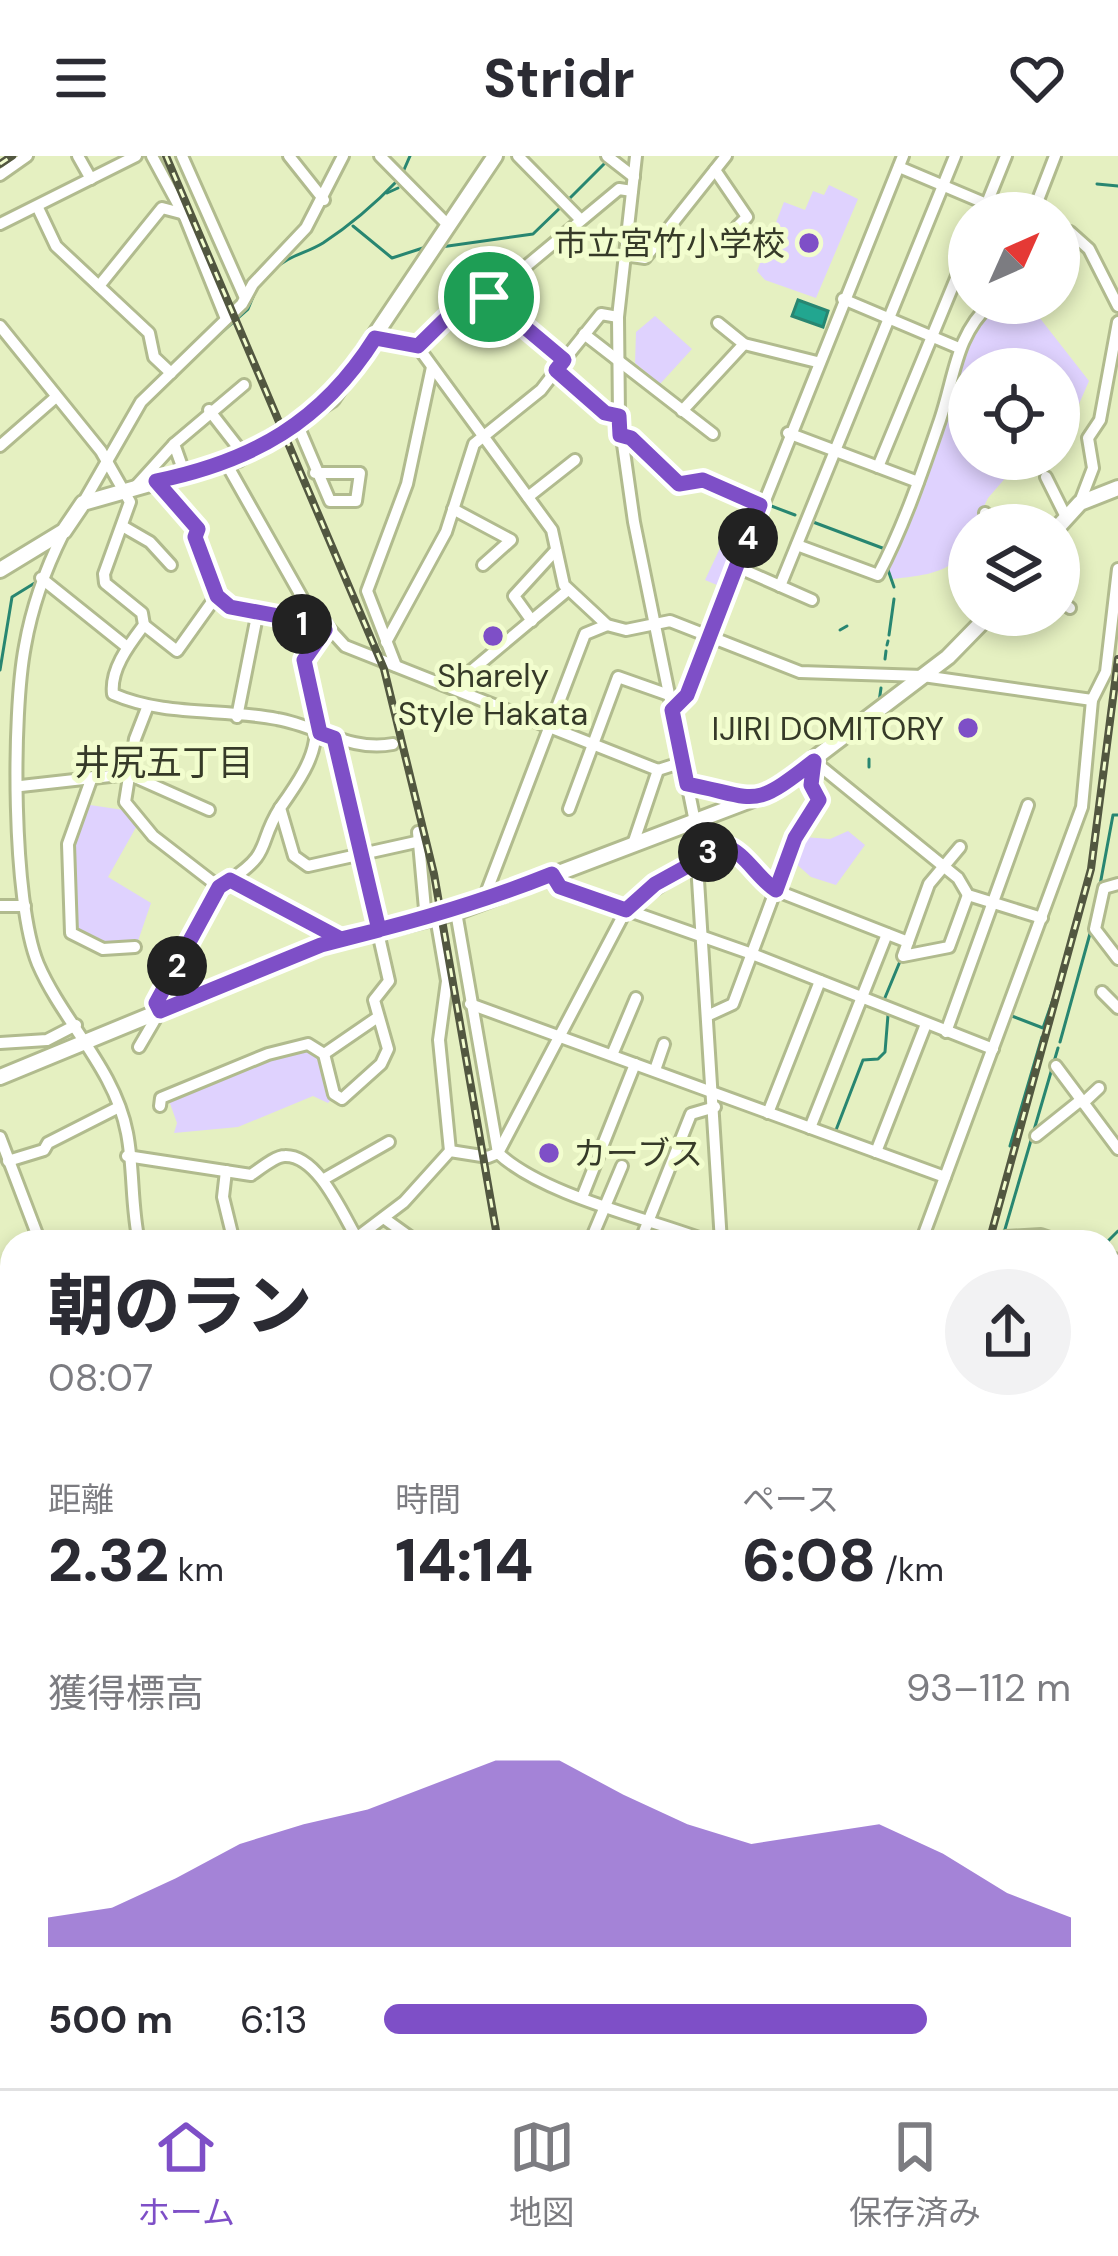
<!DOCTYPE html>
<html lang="ja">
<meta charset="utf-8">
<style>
:root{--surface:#fff;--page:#f2f2f3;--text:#2b2b33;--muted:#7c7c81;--line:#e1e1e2;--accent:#7e4fc7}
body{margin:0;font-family:"DM Sans","Noto Sans JP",sans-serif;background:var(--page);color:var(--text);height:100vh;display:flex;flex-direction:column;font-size:45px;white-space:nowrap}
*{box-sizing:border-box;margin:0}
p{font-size:39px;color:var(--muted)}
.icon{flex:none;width:66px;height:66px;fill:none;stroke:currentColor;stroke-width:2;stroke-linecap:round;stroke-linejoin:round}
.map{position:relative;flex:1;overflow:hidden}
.drawer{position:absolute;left:0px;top:1074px;width:1119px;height:858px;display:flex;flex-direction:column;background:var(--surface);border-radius:36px 36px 0 0;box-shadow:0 6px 18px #0003}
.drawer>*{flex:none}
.needle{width:78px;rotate:45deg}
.fabs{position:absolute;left:948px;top:36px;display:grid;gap:24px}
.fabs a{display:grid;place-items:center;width:132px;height:132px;border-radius:50%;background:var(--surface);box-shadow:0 6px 18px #0003;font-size:60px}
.pin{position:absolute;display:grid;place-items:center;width:102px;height:102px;color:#fff;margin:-51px;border:6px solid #fff;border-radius:50%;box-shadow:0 3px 12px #0007}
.km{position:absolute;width:60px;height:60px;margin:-30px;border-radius:50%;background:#222;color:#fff;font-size:33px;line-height:60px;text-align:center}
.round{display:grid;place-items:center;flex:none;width:126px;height:126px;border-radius:63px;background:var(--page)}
.summary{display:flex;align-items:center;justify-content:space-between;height:204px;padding:0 48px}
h1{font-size:66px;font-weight:800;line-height:90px}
.metrics{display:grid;grid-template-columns:repeat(3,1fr);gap:18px;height:204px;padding:12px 48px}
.metrics div{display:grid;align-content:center}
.metrics b{font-size:60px;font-weight:800}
.metrics small{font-size:33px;font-weight:400}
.metrics p{font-size:33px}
.chart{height:336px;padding:24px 48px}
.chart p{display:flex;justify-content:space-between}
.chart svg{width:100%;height:216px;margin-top:12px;fill:var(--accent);opacity:.7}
ul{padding:0 48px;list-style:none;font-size:39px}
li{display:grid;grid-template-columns:192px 144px 1fr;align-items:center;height:90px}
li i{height:30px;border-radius:15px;background:var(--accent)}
header{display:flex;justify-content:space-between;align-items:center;height:156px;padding:0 48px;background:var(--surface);font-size:54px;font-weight:800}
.menu{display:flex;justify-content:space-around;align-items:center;height:168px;border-top:3px solid var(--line);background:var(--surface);font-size:33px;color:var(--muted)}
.menu a{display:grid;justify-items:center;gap:6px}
.menu .selected{color:var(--accent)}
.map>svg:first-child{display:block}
</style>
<header><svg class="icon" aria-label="menu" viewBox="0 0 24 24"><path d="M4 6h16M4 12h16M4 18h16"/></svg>Stridr<svg class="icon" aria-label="heart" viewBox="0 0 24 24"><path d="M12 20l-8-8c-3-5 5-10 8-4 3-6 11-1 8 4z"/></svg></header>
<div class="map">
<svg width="1118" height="1932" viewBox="0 0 1118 1932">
<rect width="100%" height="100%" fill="#e5f0c1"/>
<g fill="#dfd2fe">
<polygon points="829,29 858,43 816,142 765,124 757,115 784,46 805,54 813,35 824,39"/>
<path d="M1020 147 1032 152 1089 225 1079 248 1059 266V213H969V303H1022L988 342 975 369H969C969 416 929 419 892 423L889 411 938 293 971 178 1001 149Z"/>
<polygon points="655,160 692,193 660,228 635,207 636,176"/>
<polygon points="740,381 724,432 705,424 721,390"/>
<polygon points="90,649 130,655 139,666 108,721 151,747 138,785 106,788 74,774 71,687"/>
<polygon points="848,675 865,689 836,729 811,721 794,706 804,681 830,683"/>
<polygon points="302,893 321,901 332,943 328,947 313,940 238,971 174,977 177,967 168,942"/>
</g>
<polygon fill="#22a690" stroke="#288671" stroke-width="3" points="798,144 828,155 823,171 792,160"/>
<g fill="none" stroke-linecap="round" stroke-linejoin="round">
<g stroke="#288671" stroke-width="3">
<polyline points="403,16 410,0"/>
<polyline points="1097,28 1118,30"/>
<polyline points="387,37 398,32"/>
<polyline points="569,43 607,5"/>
<polyline points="353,70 392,102 426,91"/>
<polyline points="441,91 533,78 562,50"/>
<path d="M272 115C289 99 305 98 323 87 352 68 374 49 398 24"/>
<polyline points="215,182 248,153 257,131"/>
<polyline points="95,337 107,314"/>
<polyline points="766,348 795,359"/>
<polyline points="813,366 885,393"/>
<polyline points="887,411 894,431"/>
<polyline points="840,474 847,470"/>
<polyline points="889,479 894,443"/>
<polyline points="887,489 888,485"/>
<polyline points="885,503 886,495"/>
<polyline points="0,514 12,441 38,425"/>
<polyline points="879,546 881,532"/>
<polyline points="874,579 876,564"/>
<polyline points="869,611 869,603"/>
<polyline points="1100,729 1113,659 1118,659"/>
<polyline points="884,844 901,803"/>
<polyline points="1012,860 1043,872 1057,832"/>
<polyline points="1060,886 1091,774"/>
<polyline points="836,974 863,904 878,903 885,896 888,859"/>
<polyline points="1010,990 1042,881"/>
<polyline points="1003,1080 1058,892"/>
<polyline points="1107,1086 1118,1075"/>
<polyline points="1107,1537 1118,1495"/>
<polyline points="1108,1591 1118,1587"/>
</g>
<g stroke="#b1bb8e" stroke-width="16">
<g id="minor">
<polyline points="78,0 91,23"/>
<polyline points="152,0 185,61 226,163"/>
<polyline points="182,0 245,142"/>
<polyline points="289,0 324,44"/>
<polyline points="380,0 449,70"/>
<polyline points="518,0 581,64"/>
<polyline points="607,0 634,21"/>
<polyline points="636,0 618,161 619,260 634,366 694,661 721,1086"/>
<polyline points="899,11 1008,57"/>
<polyline points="715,14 747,61 737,71"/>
<polyline points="0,19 27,0"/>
<polyline points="38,52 56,90 149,177 154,201 171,217"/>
<polyline points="983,57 1006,0"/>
<polyline points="1033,57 1055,0"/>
<polyline points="0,68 136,0"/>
<polyline points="1059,76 1070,76 1089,93 1118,150"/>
<polyline points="625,99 645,102 726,0"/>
<polyline points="99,130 162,52 181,57"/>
<polyline points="843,143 959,192"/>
<polyline points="718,167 744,188 817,206"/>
<path d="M0 170 101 295 130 346 104 418 105 427 142 457 144 469C129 489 110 513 113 538 166 561 221 552 277 563 318 570 350 596 393 588"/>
<polyline points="584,178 713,278"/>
<polyline points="375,182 418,191 466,141 489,141 619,33 632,35"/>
<polyline points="418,191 552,374 564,429 607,469 626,474 670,465 800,516 923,520 1092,544"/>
<polyline points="564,204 601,158 618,161"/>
<polyline points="556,214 605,257 619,260"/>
<polyline points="209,254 244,299"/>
<polyline points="682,255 744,188"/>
<polyline points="296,265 330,345 356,345 360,317 315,317"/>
<polyline points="788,277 918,326"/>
<polyline points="621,279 631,282 679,328 703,324 761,348"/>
<polyline points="0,290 56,241"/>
<polyline points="226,307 304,445 345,490 658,614 683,606"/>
<polyline points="878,311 969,91"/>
<polyline points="185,319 174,288 244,229"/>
<polyline points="1046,321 1066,361"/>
<polyline points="156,325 198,372 195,381 217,439 230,451 321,468"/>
<polyline points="136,330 174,288"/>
<polyline points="528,341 575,304"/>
<polyline points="1080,346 1093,312 1088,282 1100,264 1118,166"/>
<polyline points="83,347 141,246 242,148 253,128 306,72 343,0"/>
<polyline points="453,353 511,384 483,409"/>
<polyline points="985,357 995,369"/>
<polyline points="124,371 150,386 171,409"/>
<path d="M63 378C45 414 32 450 25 490 12 558 12 745 38 808 63 866 115 913 127 977 134 1013 131 1050 139 1086"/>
<path d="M797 389 878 419C904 370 922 316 940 264 955 220 955 180 991 147"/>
<polyline points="737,411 812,444"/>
<polyline points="41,422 127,491"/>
<polyline points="780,430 955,0"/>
<polyline points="1059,444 1070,452"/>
<polyline points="532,465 514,440 556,394"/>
<polyline points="144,469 177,495 217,439"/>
<path d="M325 474 304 504C320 578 326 588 280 652L294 700 308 710 416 686"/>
<polyline points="386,486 446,376 474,288 541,234 564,204 489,141"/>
<polyline points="396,510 367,435 407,328 432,211"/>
<polyline points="453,530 568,434"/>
<polyline points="147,552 135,583 125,646 153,680 219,731"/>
<polyline points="672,554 687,539 903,0"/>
<polyline points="237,561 257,460"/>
<polyline points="92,621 68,688 71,777 103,793 135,791"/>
<polyline points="687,629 740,645"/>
<polyline points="21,630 128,618 209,654"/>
<polyline points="569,653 618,521 669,539"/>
<polyline points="418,676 426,764"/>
<polyline points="633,688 658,614"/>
<polyline points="552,718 561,731 752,798 993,893"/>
<path d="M230 724C273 696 257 688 280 652"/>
<polyline points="1118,728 1104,732 1095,773 1118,803"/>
<polyline points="483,745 585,478 607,469"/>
<polyline points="0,750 25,750"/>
<path d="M456 756 498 997C544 1040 648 1062 710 1086"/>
<polyline points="436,761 447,825 439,884 450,995"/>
<polyline points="908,786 929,728 960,691"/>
<polyline points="1102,836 1118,852"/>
<polyline points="470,848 945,1021"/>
<polyline points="709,859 733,848 795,682 819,644 811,629 814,605 958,722 968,739 1042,762"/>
<polyline points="946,876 1028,649"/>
<polyline points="0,887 47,884 76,869"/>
<polyline points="139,891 160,855 156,847 219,731 230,724 341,783"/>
<polyline points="324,898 334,938 342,943 381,908 388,893 374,844 389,825 334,582"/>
<polyline points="612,899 636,842"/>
<polyline points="1056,910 1118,993"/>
<polyline points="655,914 664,888"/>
<polyline points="1083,947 1099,932"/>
<polyline points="160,950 161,942 268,898 308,888 324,898 378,861"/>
<polyline points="768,957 820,825"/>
<polyline points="810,972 887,778"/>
<polyline points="1036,980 1081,944"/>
<polyline points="0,981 40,1086"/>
<polyline points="876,996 926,868"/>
<path d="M127 1000 251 1019C260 1013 275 1000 285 1000 319 999 344 1062 359 1086"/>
<polyline points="8,1005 44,994 48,987 117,952"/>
<polyline points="226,1015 223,1041 234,1086"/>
<polyline points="324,1023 389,986"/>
<polyline points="583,1039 635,908"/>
<polyline points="385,1063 417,1086"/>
<polyline points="1006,1081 1041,1079 1062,1086"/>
<polyline points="351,1086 404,1046 450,995 488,1001 498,997 626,754 714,692 734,693 757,722 775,734 908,786 903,800 949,791 968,739"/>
<polyline points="590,1086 622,1010"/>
<polyline points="640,1086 691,958 715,951"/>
<polyline points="921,1086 1082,651 1092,544 1106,516 1118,413"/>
<polyline points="1107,1101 1118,1104"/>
<polyline points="1107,1191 1118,1175"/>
<polyline points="1107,1260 1118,1210"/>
<polyline points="1107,1308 1118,1308"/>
<polyline points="1107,1422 1118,1434"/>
<polyline points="1107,1613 1118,1610"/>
<polyline points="1107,1657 1118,1651"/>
<polyline points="0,1734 12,1734"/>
<polyline points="1107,1739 1118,1723"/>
<polyline points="1107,1795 1118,1800"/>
<polyline points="1107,1915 1108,1932"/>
<polyline points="136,1920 148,1932"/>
<polyline points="439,1920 446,1932"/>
<polyline points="509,1920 514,1932"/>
<polyline points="609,1920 643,1927 644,1920"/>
<polyline points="312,1932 377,1923 389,1927"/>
<polyline points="856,1932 858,1920"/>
<polyline points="972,1932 981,1920"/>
<polyline points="1057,1932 1059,1927 1074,1932"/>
</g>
</g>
<g stroke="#b1bb8e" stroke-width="20">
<g id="major">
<polyline points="1059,370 1080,347 1118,332"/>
<polyline points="0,414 64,375 83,347 238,303 332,243 495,0"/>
<polyline points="0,921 321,789 456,756 769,637 948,501 989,459"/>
<path d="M0 1253C10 1408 8 1564 12 1720"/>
<polyline points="11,1932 12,1920"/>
</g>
</g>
<g stroke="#b1bb8e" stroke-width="21">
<g id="highway">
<polyline points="1107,1271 1118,1270"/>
<polyline points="1107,1288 1118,1288"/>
</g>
</g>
<use href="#minor" stroke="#fff" stroke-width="10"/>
<use href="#major" stroke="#fff" stroke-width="14"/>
<use href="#highway" stroke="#fff" stroke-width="15"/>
<g stroke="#525740" stroke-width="8">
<g id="rail">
<polyline points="166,0 384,513 434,718 498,1086"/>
<polyline points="0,8 12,0"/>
<polyline points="989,1086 1091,713 1118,503"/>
<polyline points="845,1920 846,1932"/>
<polyline points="920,1920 929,1932"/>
</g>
</g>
<use href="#rail" stroke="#f2fdce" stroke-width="3" stroke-dasharray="9" stroke-linecap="butt"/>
<g stroke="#b1bb8e" stroke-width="21" stroke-linecap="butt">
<g id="highway-bridge">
<polyline points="0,1302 12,1301"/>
<polyline points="0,1313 12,1313"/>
</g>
</g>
<use href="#highway-bridge" stroke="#fff" stroke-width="15"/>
</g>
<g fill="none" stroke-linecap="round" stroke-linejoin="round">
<g stroke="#fff" stroke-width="24">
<path id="route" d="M489 141 470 139 418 190 375 182C322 266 253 305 156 325L198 373 195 381 217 440 230 451 321 468 325 474 304 504 320 577 334 582 379 774 321 789 160 855 156 847 219 731 230 724 341 783C414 766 482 746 552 718L560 731 626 754 655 728 724 690C744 695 758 723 776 734L795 682 819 644 811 629 814 605C750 655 759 642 687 628L672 554 687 539 760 349 703 324 679 328 631 282 620 279 619 260 605 257 556 214 564 204 489 141"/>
</g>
<use href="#route" stroke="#7e4fc7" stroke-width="15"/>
</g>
<g fill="#7e4fc7" stroke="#f2fdce" stroke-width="4.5">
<circle cx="809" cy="87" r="12"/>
<circle cx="493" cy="480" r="12"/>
<circle cx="968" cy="572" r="12"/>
<circle cx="549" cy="997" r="12"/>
</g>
<g text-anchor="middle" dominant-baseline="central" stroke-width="10" stroke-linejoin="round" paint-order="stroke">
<g font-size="33" fill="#363a28" stroke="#f2fdce" text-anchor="end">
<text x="785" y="87">市立宮竹小学校</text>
<text x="493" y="519" text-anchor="middle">Sharely<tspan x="493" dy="38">Style Hakata</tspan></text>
<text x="944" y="572">IJIRI DOMITORY</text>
<text x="573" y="997" text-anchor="start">カーブス</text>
</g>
<g font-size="36" fill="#363a28" stroke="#f2fdce">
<text x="164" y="606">井尻五丁目</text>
</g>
</g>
</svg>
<div class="fabs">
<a><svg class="needle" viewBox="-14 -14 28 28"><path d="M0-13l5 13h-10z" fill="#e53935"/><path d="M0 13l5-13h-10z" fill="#7c7c81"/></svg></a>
<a><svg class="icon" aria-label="locate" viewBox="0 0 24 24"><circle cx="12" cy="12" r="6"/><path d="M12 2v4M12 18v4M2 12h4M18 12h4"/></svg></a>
<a><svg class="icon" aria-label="layers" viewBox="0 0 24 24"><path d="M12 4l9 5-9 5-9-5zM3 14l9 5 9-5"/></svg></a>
</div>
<div class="pin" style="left:489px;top:141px;background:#1e9e55"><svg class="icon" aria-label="arrive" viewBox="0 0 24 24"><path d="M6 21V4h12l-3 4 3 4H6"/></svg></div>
<b class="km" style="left:302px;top:468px">1</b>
<b class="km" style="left:177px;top:810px">2</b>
<b class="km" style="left:708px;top:696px">3</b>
<b class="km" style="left:748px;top:382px">4</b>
<section class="drawer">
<div class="summary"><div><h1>朝のラン</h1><p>08:07</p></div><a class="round"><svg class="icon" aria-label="share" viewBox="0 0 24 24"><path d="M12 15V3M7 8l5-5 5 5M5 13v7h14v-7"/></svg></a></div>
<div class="metrics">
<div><p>距離</p><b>2.32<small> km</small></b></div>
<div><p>時間</p><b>14:14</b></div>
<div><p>ペース</p><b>6:08<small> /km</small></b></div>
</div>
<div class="chart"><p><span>獲得標高</span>93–112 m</p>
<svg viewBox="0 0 160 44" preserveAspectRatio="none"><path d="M0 44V38L10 36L20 30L30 23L40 19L50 16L60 11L70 6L80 6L90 13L100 19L110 23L120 21L130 19L140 25L150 33L160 38V44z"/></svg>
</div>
<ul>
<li><b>500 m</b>6:13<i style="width:79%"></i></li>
</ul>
</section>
</div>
<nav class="menu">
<a class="selected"><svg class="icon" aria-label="home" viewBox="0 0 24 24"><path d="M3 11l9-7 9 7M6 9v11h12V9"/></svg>ホーム</a>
<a><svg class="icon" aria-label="map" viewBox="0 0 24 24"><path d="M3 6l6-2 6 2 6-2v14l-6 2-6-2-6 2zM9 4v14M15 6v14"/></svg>地図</a>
<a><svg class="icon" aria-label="saved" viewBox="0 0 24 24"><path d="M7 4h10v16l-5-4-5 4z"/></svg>保存済み</a>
</nav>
